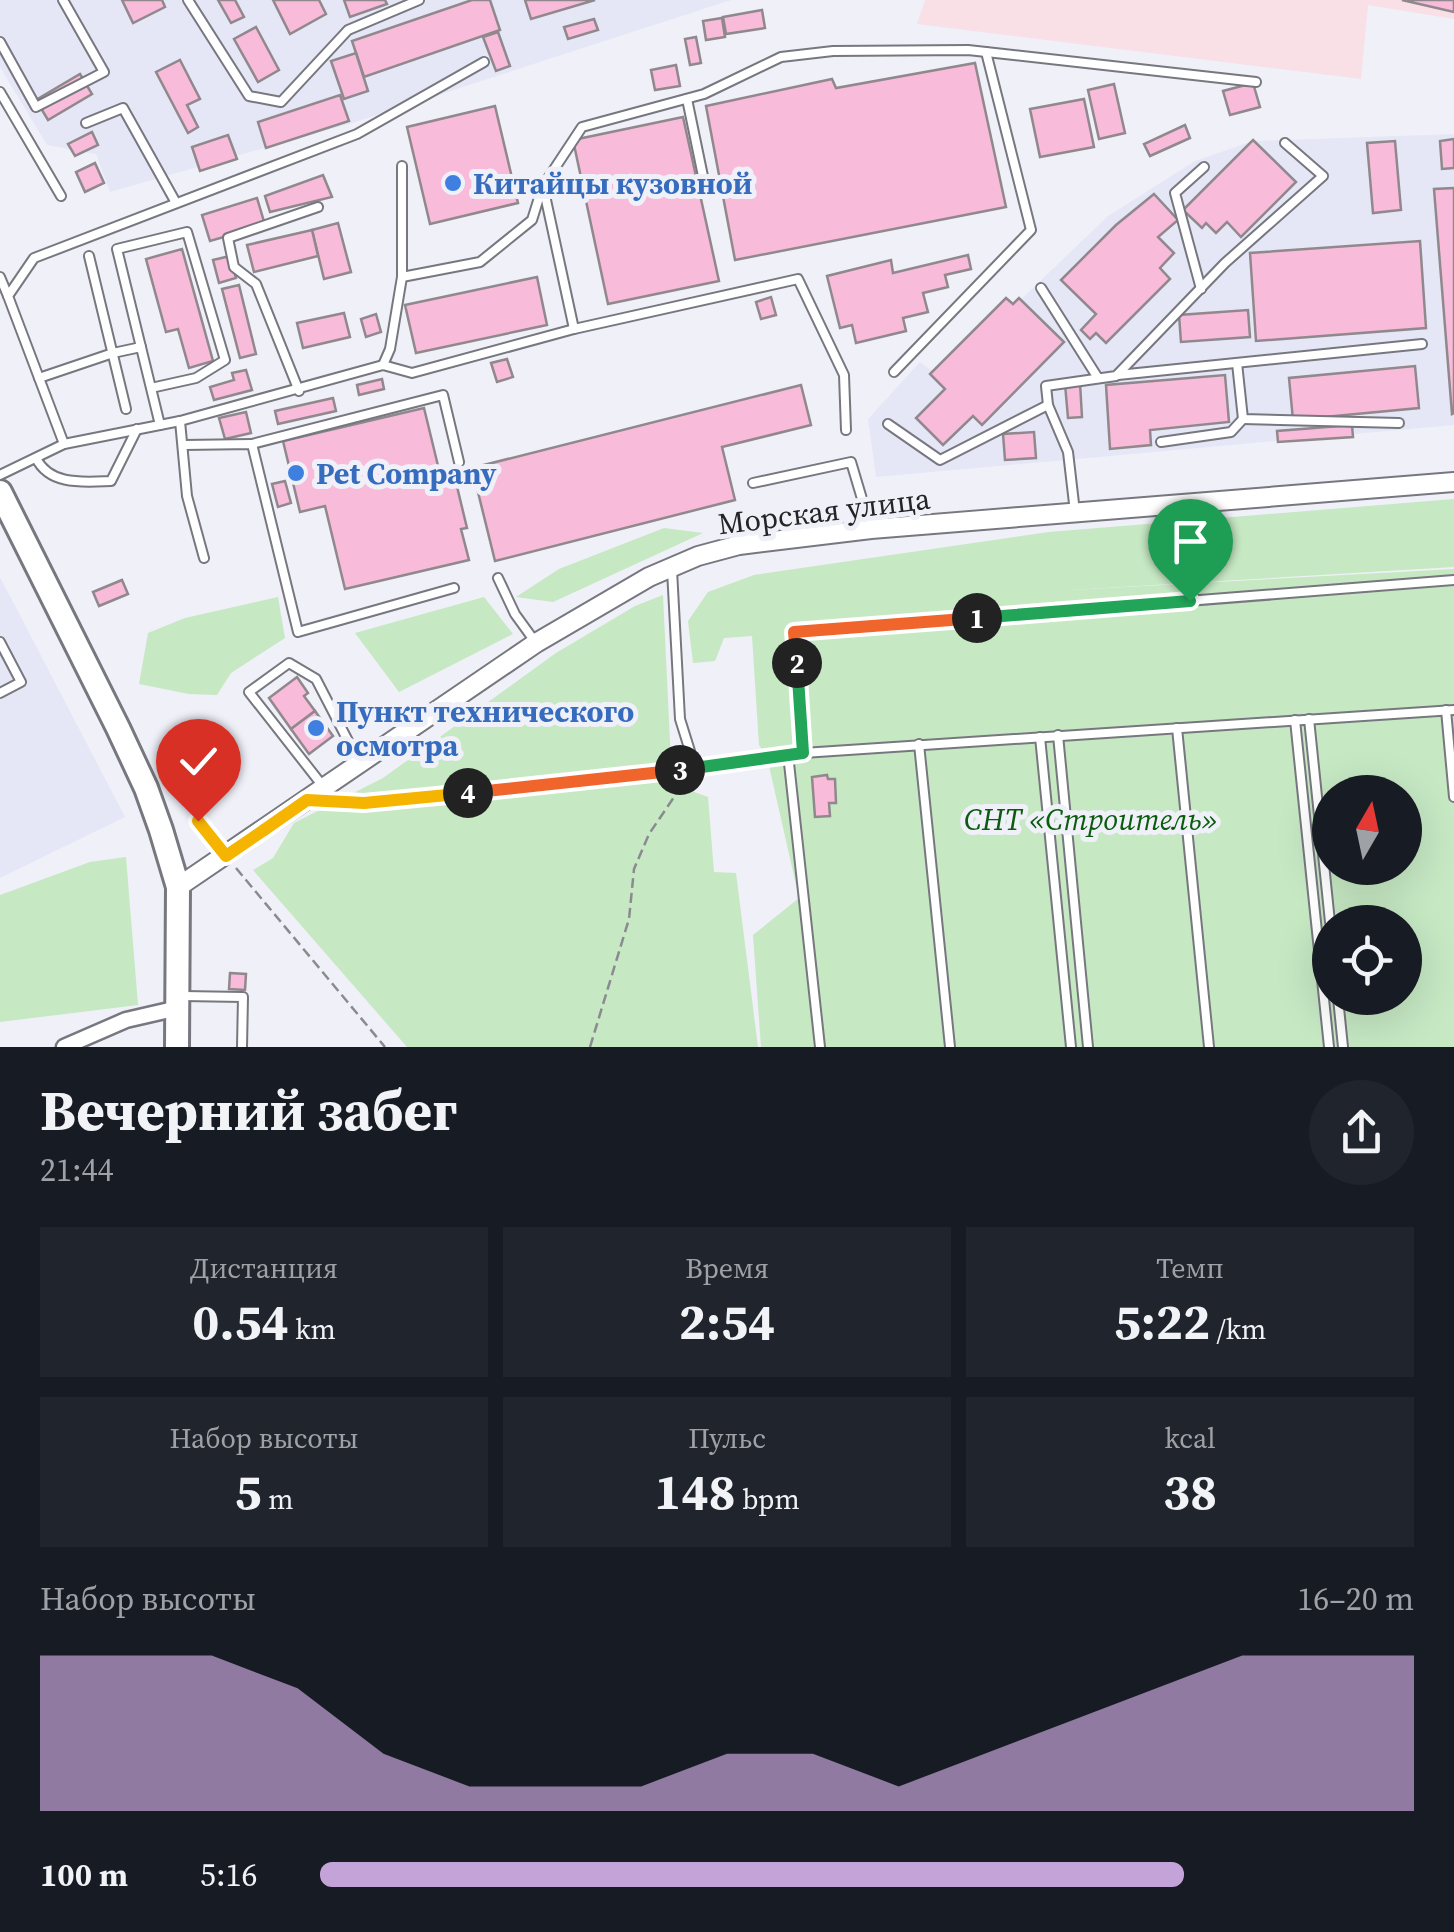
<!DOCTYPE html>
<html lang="ru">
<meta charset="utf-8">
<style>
:root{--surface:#171b24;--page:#20242c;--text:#f1f3f6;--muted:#9ea1a6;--accent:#c4a3d8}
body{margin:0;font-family:"Source Serif 4",serif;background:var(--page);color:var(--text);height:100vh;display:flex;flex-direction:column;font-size:38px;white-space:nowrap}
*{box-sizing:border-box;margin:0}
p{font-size:32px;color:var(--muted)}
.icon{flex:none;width:55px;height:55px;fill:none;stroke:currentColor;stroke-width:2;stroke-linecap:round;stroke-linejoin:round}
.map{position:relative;height:1047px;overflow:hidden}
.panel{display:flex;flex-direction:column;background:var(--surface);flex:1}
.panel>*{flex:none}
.needle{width:65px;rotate:9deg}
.fabs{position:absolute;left:1312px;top:775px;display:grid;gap:20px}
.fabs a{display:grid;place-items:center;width:110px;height:110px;border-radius:50%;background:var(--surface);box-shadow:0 10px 40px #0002;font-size:50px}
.pin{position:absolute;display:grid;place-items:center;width:85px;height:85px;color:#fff;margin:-102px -42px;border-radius:50% 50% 50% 0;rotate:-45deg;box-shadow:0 0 10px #0007}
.pin .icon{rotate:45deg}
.km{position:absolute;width:50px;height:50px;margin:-25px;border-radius:50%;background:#222;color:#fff;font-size:28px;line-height:50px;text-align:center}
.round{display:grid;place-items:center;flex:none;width:105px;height:105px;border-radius:52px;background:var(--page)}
.headline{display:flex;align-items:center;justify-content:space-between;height:170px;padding:0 40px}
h1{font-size:55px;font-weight:700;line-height:75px}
.stats{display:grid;grid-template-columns:repeat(3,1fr);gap:15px;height:170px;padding:10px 40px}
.stats div{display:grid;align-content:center;border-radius:0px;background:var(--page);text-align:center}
.stats b{font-size:50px;font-weight:700}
.stats small{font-size:28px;font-weight:400}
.stats p{font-size:28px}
.chart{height:280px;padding:20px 40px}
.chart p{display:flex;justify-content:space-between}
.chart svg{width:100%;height:180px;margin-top:10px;fill:var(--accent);opacity:.7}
ul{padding:0 40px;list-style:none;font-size:32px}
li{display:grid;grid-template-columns:160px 120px 1fr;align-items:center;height:75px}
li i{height:25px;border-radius:12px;background:var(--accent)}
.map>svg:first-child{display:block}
</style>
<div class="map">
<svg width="1454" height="1047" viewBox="0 0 1454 1047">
<rect width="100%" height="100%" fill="#eff0f8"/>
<polygon fill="#f9dfe6" points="925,0 1454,0 1454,19 1368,5 1361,79 917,24"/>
<g fill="#e5e7f7">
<polygon points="0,0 731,0 352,123 110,192 96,154 47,145 0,67"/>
<polygon points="1454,134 1454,425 876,477 868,419 920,362 940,377 1108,216 1195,161 1253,141"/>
<polygon points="0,577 125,817 0,878"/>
</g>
<g fill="#c6e8c3" fill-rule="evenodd">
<path d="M1454 499V567L1071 590 1454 569V1047H761L753 935 799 898 767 757 759 745 752 636 724 638 715 661 693 663 688 621 708 592 754 575 1049 532ZM1330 792H1405V868H1330ZM1330 922H1405V998H1330Z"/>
<polygon points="664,528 703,533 553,602 516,597 559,569"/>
<polygon points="663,595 672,784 708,797 714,872 736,873 758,1047 407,1047 253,870 273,858 294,823 383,778 556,653 635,606"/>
<polygon points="278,597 285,638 231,673 217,695 189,694 139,684 148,633 185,618"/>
<polygon points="484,597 513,634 399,692 355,633"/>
<polygon points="126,857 138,1005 0,1022 0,895 90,862"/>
</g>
<g fill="#f8bbda" stroke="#90888c" stroke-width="2.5">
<polygon points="122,0 162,0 165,7 133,23"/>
<polygon points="218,0 235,0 244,17 231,23"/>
<polygon points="273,0 319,0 326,14 290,34"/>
<polygon points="344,0 385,0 387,4 350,17"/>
<polygon points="472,0 490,0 500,30 364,77 352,41"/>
<polygon points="525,0 595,0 531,19"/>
<polygon points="1402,0 1454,0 1454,12"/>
<polygon points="762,10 765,28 726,34 723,17"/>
<polygon points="722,18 725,37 706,40 703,21"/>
<polygon points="594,19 598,30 568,39 564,27"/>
<polygon points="256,27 279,70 258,82 234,39"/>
<polygon points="498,32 510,66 496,71 483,37"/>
<polygon points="696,37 701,63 690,65 685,39"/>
<polygon points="356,53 368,91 344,99 331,61"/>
<polygon points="180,60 200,99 187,105 198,127 188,133 156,72"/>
<polygon points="975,63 1006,207 735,260 706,106 832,79 836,88"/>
<polygon points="676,65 680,86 655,90 651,70"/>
<polygon points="80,74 92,94 48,120 36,100"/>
<polygon points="1253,83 1260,107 1230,115 1223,91"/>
<polygon points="1114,84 1125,133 1099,139 1088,90"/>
<polygon points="340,95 349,121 266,148 258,122"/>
<polygon points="1084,99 1094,147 1040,157 1030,109"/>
<polygon points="495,106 518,203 430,224 407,127"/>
<polygon points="683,117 719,281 608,304 573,140"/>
<polygon points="1185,125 1190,138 1150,156 1144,144"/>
<polygon points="92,132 98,145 75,156 68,144"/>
<polygon points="228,135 237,159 200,171 192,147"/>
<polygon points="1454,139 1454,168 1442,169 1440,141"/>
<polygon points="1253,140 1296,182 1241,237 1227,222 1216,233 1206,223 1202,228 1183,210"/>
<polygon points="1395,141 1401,210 1373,213 1367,143"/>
<polygon points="95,163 104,183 85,192 76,172"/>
<polygon points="323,175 332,197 270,212 265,196"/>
<polygon points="1454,188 1454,413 1452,414 1434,189"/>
<polygon points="1154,194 1178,220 1158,237 1174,253 1160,268 1170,279 1106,343 1096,333 1090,339 1081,330 1096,314 1061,280 1116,225"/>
<polygon points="257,198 265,225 210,241 202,215"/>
<polygon points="338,223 351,272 324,279 312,230"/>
<polygon points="312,230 318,256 254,272 247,245"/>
<polygon points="1420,241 1426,328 1256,341 1250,253"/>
<polygon points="182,249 213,361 189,368 178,329 166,332 146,259"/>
<polygon points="968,255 971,269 945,275 948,287 923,293 928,312 903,318 906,331 856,343 852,325 840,328 827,276 891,260 893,273"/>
<polygon points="230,256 236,278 219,283 213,260"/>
<polygon points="537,277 547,325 416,353 405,305"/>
<polygon points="239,285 256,354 240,358 222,289"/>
<polygon points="771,297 776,315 761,319 756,302"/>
<polygon points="1006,298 1013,304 1019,298 1064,342 982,425 973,416 943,445 916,418 945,389 930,374"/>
<polygon points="1248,310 1250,337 1181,342 1179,315"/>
<polygon points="344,313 350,337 303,348 297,323"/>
<polygon points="376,314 381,332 366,337 361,319"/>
<polygon points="507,359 513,377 497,382 491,363"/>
<polygon points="1415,366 1419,408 1293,420 1289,378"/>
<polygon points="246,370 252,390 214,400 210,387 234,380 232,373"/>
<polygon points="1225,375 1229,422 1150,430 1151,445 1110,449 1106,385"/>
<polygon points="382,379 384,389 359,395 357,385"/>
<polygon points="1080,383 1082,417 1068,418 1065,384"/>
<polygon points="801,385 811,425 722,447 735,500 495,561 472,468"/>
<polygon points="333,398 336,411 278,424 275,411"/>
<polygon points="424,408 440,474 453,470 467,528 461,529 469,560 345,589 325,506 300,512 283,441"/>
<polygon points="246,412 251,433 225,439 219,418"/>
<polygon points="1352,425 1353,437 1278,442 1277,431"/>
<polygon points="1034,432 1036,458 1005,460 1003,434"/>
<polygon points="285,481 291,503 278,507 272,484"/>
<polygon points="122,580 128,594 99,606 93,592"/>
<polygon points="297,677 308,693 304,696 315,711 291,729 269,698"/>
<polygon points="315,711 333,736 309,754 291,729"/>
<polygon points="219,737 231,760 216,767 205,744"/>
<polygon points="827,775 828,779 835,779 836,803 829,803 830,816 815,817 812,777"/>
<polygon points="230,973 246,974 245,990 229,989"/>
</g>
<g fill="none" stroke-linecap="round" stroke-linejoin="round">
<g stroke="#77777f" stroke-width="12">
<g id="service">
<polyline points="188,0 249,96 281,102 348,30 419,0"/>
<polyline points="0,42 36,107 104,72 63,0"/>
<polyline points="0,92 61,196"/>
<polyline points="687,99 704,181"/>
<polyline points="86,123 123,108 175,201"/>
<polyline points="89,256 126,409"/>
<polyline points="0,277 8,296"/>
<polyline points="402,277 402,166"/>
<polyline points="1041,288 1098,378"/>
<polyline points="1201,289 1175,193 1204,167"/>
<polyline points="1237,363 1243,419 1399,423"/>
<polyline points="383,365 390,349 402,277 480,262 532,220 542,188"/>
<polyline points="894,372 1031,230 986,52"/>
<polyline points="1118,375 1422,344"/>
<polyline points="39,378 113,353 141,347"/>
<polyline points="151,388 196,378 225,360 187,232 117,249 160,425"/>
<polyline points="299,391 256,284 234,267 228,238 318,207"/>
<polyline points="180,421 187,496 204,558"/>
<polyline points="888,424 940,460 1048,405"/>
<polyline points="846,430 844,375 798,279 574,329 543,186 582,127 704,94 781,57 833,51 968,50 1256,82"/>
<polyline points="1161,442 1231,432 1243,419"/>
<polyline points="64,444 8,296 34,258 357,134 484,62"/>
<polyline points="252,444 443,395 459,462"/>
<polyline points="184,445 252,444 298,632 454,588"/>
<path d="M36 458C50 486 83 482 111 481L137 429"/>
<polyline points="0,475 64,444 180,421 383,365 412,373 574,329"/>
<polyline points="753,483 851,462 871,529"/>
<polyline points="1075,512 1068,452 1048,405 1046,386 1116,376 1225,263 1323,176 1285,143"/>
<polyline points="672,570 680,719 695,767 803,753 1454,710"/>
<polyline points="498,578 515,614 536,643"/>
<polyline points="0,642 21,682 0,693"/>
<polyline points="1446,710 1454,797"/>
<polyline points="1309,719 1330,922"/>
<polyline points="1295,720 1329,1047"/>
<polyline points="1177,728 1209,1047"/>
<polyline points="1058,735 1088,1047"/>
<polyline points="1040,737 1071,1047"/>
<polyline points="919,744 950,1047"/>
<polyline points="803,753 795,632 1454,580"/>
<polyline points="788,754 820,1047"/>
<polyline points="322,785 249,692 289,663 316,679 360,764"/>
<polyline points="183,996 243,997 242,1047"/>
<polyline points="1338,998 1343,1047"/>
</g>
</g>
<g stroke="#77777f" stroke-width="19">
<polyline id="minor" points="64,1047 126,1020 178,1008"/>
</g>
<g stroke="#77777f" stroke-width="22">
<polyline id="tertiary" points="178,887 536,643 649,577 698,556 739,545 871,529 1454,482"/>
</g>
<g stroke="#77777f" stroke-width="28">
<polyline id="primary" points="0,492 118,728 146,788 161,830 178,887 177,1047"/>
</g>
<g stroke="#8a8a90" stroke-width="2.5" stroke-dasharray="10 5" stroke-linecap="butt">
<polyline points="334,801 364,803 623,778 684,769"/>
<polyline points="197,821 215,842"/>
<polyline points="236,868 385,1047"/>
<polyline points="590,1047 629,919 634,869 649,834 689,775"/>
</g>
<use href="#service" stroke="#fff" stroke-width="8"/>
<use href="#minor" stroke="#fff" stroke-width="14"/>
<use href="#tertiary" stroke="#fff" stroke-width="18"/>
<use href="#primary" stroke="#fff" stroke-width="22"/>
</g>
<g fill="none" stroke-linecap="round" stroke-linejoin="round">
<g stroke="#fff" stroke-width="20">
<polyline id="split-1" points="977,618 1190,601"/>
</g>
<g stroke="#fff" stroke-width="20">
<polyline id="split-2" points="797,663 794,632 977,618"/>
</g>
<g stroke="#fff" stroke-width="20">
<polyline id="split-3" points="680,770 803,753 797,663"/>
</g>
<g stroke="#fff" stroke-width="20">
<polyline id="split-4" points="468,793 680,770"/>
</g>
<g stroke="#fff" stroke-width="20">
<polyline id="split-5" points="264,830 307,800 364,803 468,793"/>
</g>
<g stroke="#fff" stroke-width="20">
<polyline id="split-6" points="198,821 226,856 264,830"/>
</g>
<use href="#split-1" stroke="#22a559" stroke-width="12"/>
<use href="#split-2" stroke="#f0652b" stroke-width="12"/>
<use href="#split-3" stroke="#22a559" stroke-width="12"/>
<use href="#split-4" stroke="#f0652b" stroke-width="12"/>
<use href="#split-5" stroke="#f5b400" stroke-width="12"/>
<use href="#split-6" stroke="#f5b400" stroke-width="12"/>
</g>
<g fill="#3f7fe0" stroke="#eff0f8" stroke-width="4">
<circle cx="453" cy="183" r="10"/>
<circle cx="296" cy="473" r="10"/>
<circle cx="316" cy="728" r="10"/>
</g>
<g text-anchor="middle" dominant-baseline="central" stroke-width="10" stroke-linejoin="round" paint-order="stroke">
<g font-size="30" font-weight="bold" fill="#366cbe" stroke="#eff0f8" text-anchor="start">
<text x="473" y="183">Китайцы кузовной</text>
<text x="316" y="473">Pet Company</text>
<text x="336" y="711">Пункт технического<tspan x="336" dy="34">осмотра</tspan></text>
</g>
<g font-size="30" fill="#242427" stroke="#eff0f8">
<text transform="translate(824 511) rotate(-7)">Морская улица</text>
</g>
<g font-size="30" font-style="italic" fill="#0b5c0f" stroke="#eff0f8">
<text x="1091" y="819">СНТ «Строитель»</text>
</g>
</g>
</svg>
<div class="fabs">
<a><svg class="needle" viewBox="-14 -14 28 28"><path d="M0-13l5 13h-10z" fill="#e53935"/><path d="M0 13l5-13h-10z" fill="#9ea1a6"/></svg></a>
<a><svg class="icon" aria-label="locate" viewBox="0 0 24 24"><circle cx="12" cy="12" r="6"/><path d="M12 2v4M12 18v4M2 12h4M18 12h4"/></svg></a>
</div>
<div class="pin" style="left:1190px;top:601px;background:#1e9e55"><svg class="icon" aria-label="arrive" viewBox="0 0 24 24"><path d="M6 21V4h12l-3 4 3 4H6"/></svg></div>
<div class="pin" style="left:198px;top:821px;background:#d93025"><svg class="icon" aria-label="check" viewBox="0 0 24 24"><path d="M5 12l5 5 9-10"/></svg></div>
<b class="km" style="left:977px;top:618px">1</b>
<b class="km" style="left:797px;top:663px">2</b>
<b class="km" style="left:680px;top:770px">3</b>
<b class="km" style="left:468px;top:793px">4</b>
</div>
<section class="panel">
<div class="headline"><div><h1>Вечерний забег</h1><p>21:44</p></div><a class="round"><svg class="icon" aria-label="share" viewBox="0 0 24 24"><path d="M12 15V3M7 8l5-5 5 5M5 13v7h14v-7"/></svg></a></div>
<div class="stats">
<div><p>Дистанция</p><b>0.54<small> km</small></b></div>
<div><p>Время</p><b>2:54</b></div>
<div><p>Темп</p><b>5:22<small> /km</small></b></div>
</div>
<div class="stats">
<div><p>Набор высоты</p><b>5<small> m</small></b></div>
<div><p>Пульс</p><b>148<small> bpm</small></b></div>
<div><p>kcal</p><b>38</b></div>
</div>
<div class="chart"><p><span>Набор высоты</span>16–20 m</p>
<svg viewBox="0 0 160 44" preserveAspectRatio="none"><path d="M0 44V6L10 6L20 6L30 14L40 30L50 38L60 38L70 38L80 30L90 30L100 38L110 30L120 22L130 14L140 6L150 6L160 6V44z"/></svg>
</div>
<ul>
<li><b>100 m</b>5:16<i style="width:79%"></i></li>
</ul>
</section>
